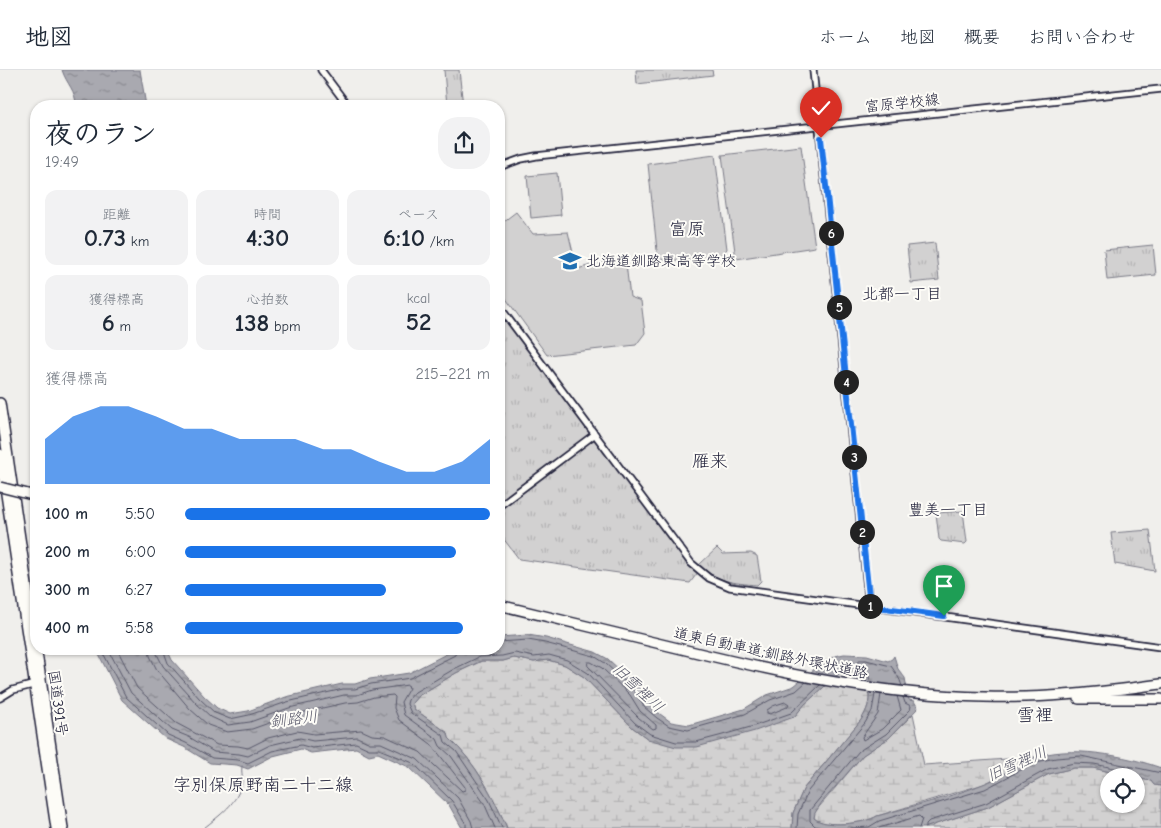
<!DOCTYPE html>
<html lang="ja">
<meta charset="utf-8">
<style>
:root{--surface:#fff;--page:#f2f2f3;--text:#1f2937;--muted:#747a83;--line:#e0e1e3;--accent:#1a73e8}
body{margin:0;font-family:"Comic Neue","Klee One",sans-serif;background:var(--page);color:var(--text);height:100vh;display:flex;flex-direction:column;font-size:19px;white-space:nowrap}
*{box-sizing:border-box;margin:0}
p{font-size:16px;color:var(--muted)}
.icon{flex:none;width:28px;height:28px;fill:none;stroke:currentColor;stroke-width:2;stroke-linecap:round;stroke-linejoin:round}
.map{position:relative;flex:1;overflow:hidden}
.sheet{position:absolute;left:30px;top:30px;width:475px;height:555px;display:flex;flex-direction:column;background:var(--surface);border-radius:20px;box-shadow:0 1px 4px #0004}
.sheet>*{flex:none}
.buttons{position:absolute;left:1100px;top:698px;display:grid;gap:10px}
.buttons a{display:grid;place-items:center;width:45px;height:45px;border-radius:50%;background:var(--surface);box-shadow:0 1px 4px #0004;font-size:25px}
.pin{position:absolute;display:grid;place-items:center;width:42px;height:42px;color:#fff;margin:-51px -21px;border-radius:50% 50% 50% 0;rotate:-45deg;box-shadow:0 0 5px #0007}
.pin .icon{rotate:45deg}
.km{position:absolute;width:25px;height:25px;margin:-12px;border-radius:50%;background:#222;color:#fff;font-size:14px;line-height:25px;text-align:center}
.round{display:grid;place-items:center;flex:none;width:52px;height:52px;border-radius:20px;background:var(--page)}
.overview{display:flex;align-items:center;justify-content:space-between;height:85px;padding:0 15px}
h1{font-size:28px;font-weight:800;line-height:38px}
.figures{display:grid;grid-template-columns:repeat(3,1fr);gap:8px;height:85px;padding:5px 15px}
.figures div{display:grid;align-content:center;border-radius:12px;background:var(--page);text-align:center}
.figures b{font-size:25px;font-weight:800}
.figures small{font-size:14px;font-weight:400}
.figures p{font-size:14px}
.chart{height:140px;padding:10px 15px}
.chart p{display:flex;justify-content:space-between}
.chart svg{width:100%;height:90px;margin-top:5px;fill:var(--accent);opacity:.7}
ul{padding:0 15px;list-style:none;font-size:16px}
li{display:grid;grid-template-columns:80px 60px 1fr;align-items:center;height:38px}
li i{height:12px;border-radius:6px;background:var(--accent)}
header{display:flex;align-items:center;gap:30px;box-sizing:border-box;height:70px;padding:0 25px;background:var(--surface);border-bottom:1px solid var(--line)}
header strong{font-size:24px}
nav{display:flex;gap:28px;margin-inline-start:auto;font-size:18px}
.map>svg:first-child{display:block}
</style>
<header>
<strong>地図</strong>
<nav><a>ホーム</a><a>地図</a><a>概要</a><a>お問い合わせ</a></nav>
</header>
<div class="map">
<svg width="1161" height="758" viewBox="0 0 1161 758">
<defs>
<pattern id="wetland-marsh" width="20" height="14" patternUnits="userSpaceOnUse" patternTransform="scale(1.25)"><rect width="20" height="14" fill="#d2d1d1"/><path d="M1 5h8M5 5V1M11 12h8M15 12V8" fill="none" stroke="#b4b3b4"/></pattern>
<pattern id="park-tufts" width="24" height="20" patternUnits="userSpaceOnUse" patternTransform="scale(1.25)"><rect width="24" height="20" fill="#d2d1d1"/><path d="M3 7l-1-3M5 7V3M7 7l1-3M15 17l-1-3M17 17v-4M19 17l1-3" fill="none" stroke="#b4b3b4"/></pattern>
<pattern id="water-ripples" width="26" height="14" patternUnits="userSpaceOnUse" patternTransform="scale(1.25)"><rect width="26" height="14" fill="#a9a9b0"/><path d="M2 4q2-2 4 0t4 0M15 11q2-2 4 0t4 0" fill="none" stroke="#898990"/></pattern>
</defs>
<rect width="100%" height="100%" fill="#f0efec"/>
<filter id="ink" filterUnits="userSpaceOnUse"><feTurbulence type="fractalNoise" baseFrequency=".02" numOctaves="2"/><feDisplacementMap in="SourceGraphic" scale="10" xChannelSelector="R" yChannelSelector="G"/><feConvolveMatrix kernelMatrix="1 2 1 2 8 2 1 2 1" color-interpolation-filters="sRGB"/></filter>
<g filter="url(#ink)">
<g fill="#d2d1d1" stroke="#7a7a86">
<polygon points="801,76 815,177 736,189 722,85"/>
<polygon points="715,85 727,179 716,190 658,190 648,94"/>
<polygon points="557,103 561,145 531,148 527,106"/>
<polygon points="516,142 533,164 568,162 577,199 625,186 630,227 641,231 645,263 636,275 547,285 499,219 499,155"/>
</g>
<g fill="url(#wetland-marsh)" stroke="#7a7a86">
<path d="M514 588 534 592 548 590 565 595 584 607 632 657 648 669 794 647 805 634 843 600 855 598C871 615 874 630 861 650L804 718 793 743 792 758H507C493 725 476 693 449 668L448 663 414 639 412 633 418 626 456 603 482 591H503Z"/>
<path d="M913 644 924 695 1035 687 984 714 877 746C865 754 824 758 814 748V743L863 685 889 668Z"/>
<polygon points="1074,698 1093,698 1128,706 1109,706 1109,734 1136,734 1136,708 1151,711 1154,715 1161,716 1161,758 924,758 988,737 1049,704"/>
</g>
<g fill="url(#park-tufts)" stroke="#7a7a86">
<polygon points="444,0 459,0 463,36 447,36"/>
<polygon points="636,0 712,0 713,5 637,14"/>
<polygon points="935,173 939,210 911,213 907,176"/>
<polygon points="1153,175 1156,205 1107,210 1104,180"/>
<polygon points="499,236 699,501 690,513 519,489 499,463"/>
<polygon points="963,441 967,472 965,474 941,471 939,469 936,443"/>
<polygon points="1150,460 1155,501 1115,494 1111,463"/>
<path d="M717 478 723 484 751 483 757 486 761 511 757 515C733 513 718 512 699 495Z"/>
</g>
<g fill="url(#water-ripples)" stroke="#737381">
<path d="M62 0H140L146 36H76C76 20 67 15 62 0Z"/>
<path d="M528 565 546 568 595 582 608 589 639 618 648 633 660 644 671 652 689 655 744 639 767 625 794 616 822 593 835 586 844 584 867 585 888 591 892 589 894 586 898 599 905 608 909 630 914 631 918 638 889 668 863 685 822 732 815 743 814 748C824 758 865 754 877 746 912 736 949 728 983 714 1001 708 1016 695 1034 688 1067 674 1128 686 1161 698V716L1154 715 1151 711 1136 708V706H1128L1093 698H1074L1049 704 988 737 924 758H792L793 743 804 718 861 650C874 630 871 615 855 598L843 600 805 634 794 647 755 661 697 677H676L648 669 632 657 584 607 565 595 548 590 534 592 514 588 503 591H481L456 603 418 626 412 633 414 639 448 663 449 668C476 693 493 726 507 758H462L449 735 409 697 378 683 369 685 356 678 311 683 301 679 273 686 248 699 237 695 210 693 184 677 166 669 122 630 96 579H167L172 590 204 626 217 638 230 644 248 641 286 627 342 614H355L370 609 409 603 456 579H499V567Z"/>
</g>
<g fill="none" stroke-linecap="round" stroke-linejoin="round">
<g stroke="#58586a" stroke-width="1">
<polyline points="499,572 528,570 545,573 594,586 605,593 635,621 644,637 657,648 669,656 688,660 745,644 770,630 796,621 806,612"/>
<polyline points="101,579 126,627 168,665 186,673 212,688 238,690 248,693 272,681 301,675 312,678 356,673 369,679 379,679 413,693 452,731 466,754 466,758"/>
<polyline points="108,579 131,623 172,660 189,667 214,682 239,684 248,686 270,675 300,668 313,671 357,667 370,673 381,673 417,689 458,728 471,751 473,758"/>
<polyline points="117,579 137,618 176,653 217,675 238,676 248,678 268,668 297,661 314,664 361,660 372,665 385,666 420,682 462,721 465,720 465,717 431,674 399,650 394,638 395,627 393,625 374,627 358,632 345,633 291,645 252,659 227,662 208,655 190,639 157,600 150,586 149,579"/>
<polyline points="156,579 157,584 163,596 196,633 211,647 228,655 250,652 289,638 344,625 357,625 372,620 408,615 409,618 401,632 404,645 437,669 440,676 451,686 484,733 495,758"/>
<polyline points="163,579 168,593 200,629 215,643 230,649 249,645 287,632 343,619 355,619 371,614 410,608 455,585 457,579"/>
<polygon points="588,592 591,592 602,598 630,625 640,641 656,655 656,658 653,659 639,648 588,596"/>
<path d="M871 612 868 604 858 593 859 590H866L891 596C895 602 900 608 902 616"/>
<polyline points="881,624 878,644 862,667 863,670 882,659 901,640 897,626"/>
<polygon points="786,632 789,634 787,637 770,644 767,643 767,640 773,636"/>
<polyline points="502,758 489,730 456,681 445,672 443,665 411,643 407,634 408,630 415,622 454,599 479,587 502,586 515,583 534,587 549,585 567,590 588,603 635,653 650,664 676,672 696,672 719,666 754,656 791,643 820,615"/>
<polyline points="797,758 798,744 808,721 865,653 872,641 875,624"/>
<polyline points="821,758 815,756 810,751 810,740 859,681 886,664 910,640 911,636 905,633 903,627"/>
<polyline points="851,758 869,757 879,751 985,719 1036,692 1056,688 1081,686 1161,703"/>
<polyline points="879,758 919,746 922,749 919,758"/>
<polyline points="926,758 926,754 929,751 986,733 1048,699 1074,693 1094,694 1119,699 1122,702 1123,706"/>
</g>
<path stroke="#737381" stroke-width="1" d="M204 758C220 745 238 733 242 712 243 707 241 702 242 696"/>
<g stroke="#22223b" stroke-width="9">
<g id="minor">
<polyline points="321,0 348,36"/>
<polyline points="813,0 869,536"/>
<polyline points="499,97 521,89 536,86 1161,19"/>
<polyline points="499,236 691,493 709,508 730,517 1161,577"/>
<polyline points="499,436 595,364"/>
<polyline points="0,628 13,620 36,614"/>
</g>
</g>
<g stroke="#22223b" stroke-width="12">
<g id="highway">
<polyline points="0,333 63,758"/>
<polyline points="0,384 56,758"/>
<path d="M499 535C561 550 624 565 686 580 784 604 883 625 984 627 1044 629 1102 622 1161 614"/>
<polyline points="1079,629 1161,629"/>
</g>
</g>
<use href="#minor" stroke="#fdfcf7" stroke-width="5.5"/>
<use href="#highway" stroke="#fdfcf7" stroke-width="9"/>
<g stroke="#22223b" stroke-width="12" stroke-linecap="butt">
<polyline id="highway-bridge" points="0,417 36,426"/>
</g>
<use href="#highway-bridge" stroke="#fdfcf7" stroke-width="9"/>
</g>
</g>
<g fill="none" stroke-linecap="round" stroke-linejoin="round" filter="url(#ink)">
<g stroke="#fff" stroke-width="10">
<polyline id="route" points="821,68 870,536 944,546"/>
</g>
<use href="#route" stroke="#1a73e8" stroke-width="6"/>
</g>
<defs>
<g id="school-bare" transform="scale(1.725)"><path d="M0-5L7-2L0 1L-7-2ZM-4 1L0 2.5L4 1V4Q0 6-4 4Z" fill="#1f6fb2" stroke="#fdfcf7" stroke-width="2.5" paint-order="stroke"/></g>
</defs>
<g fill-rule="evenodd">
<use href="#school-bare" x="570" y="191"/>
</g>
<g text-anchor="middle" dominant-baseline="central" stroke-width="4" stroke-linejoin="round" paint-order="stroke">
<g font-size="15" fill="#22223b" stroke="#fdfcf7">
<text transform="translate(902 33) rotate(-6)">富原学校線</text>
<text transform="translate(771 583) rotate(12)">道東自動車道;釧路外環状道路</text>
<text transform="translate(58 633) rotate(82)">国道391号</text>
</g>
<g font-size="15" fill="#22223b" stroke="#fdfcf7" text-anchor="start">
<text x="586" y="191">北海道釧路東高等学校</text>
</g>
<g font-size="16" fill="#22223b" stroke="#fdfcf7">
<text x="902" y="224">北都一丁目</text>
<text x="948" y="440">豊美一丁目</text>
</g>
<g font-size="16" font-style="italic" fill="#58586a" stroke="#fdfcf7">
<text transform="translate(638 618) rotate(43)">旧雪裡川</text>
<text transform="translate(294 649) rotate(-7)">釧路川</text>
<text transform="translate(1017 694) rotate(-24)">旧雪裡川</text>
</g>
<g font-size="18" fill="#22223b" stroke="#fdfcf7">
<text x="687" y="159">富原</text>
<text x="710" y="391">雁来</text>
<text x="1035" y="645">雪裡</text>
<text x="263" y="715">字別保原野南二十二線</text>
</g>
</g>
</svg>
<div class="buttons">
<a><svg class="icon" aria-label="locate" viewBox="0 0 24 24"><circle cx="12" cy="12" r="6"/><path d="M12 2v4M12 18v4M2 12h4M18 12h4"/></svg></a>
</div>
<div class="pin" style="left:944px;top:546px;background:#1e9e55"><svg class="icon" aria-label="arrive" viewBox="0 0 24 24"><path d="M6 21V4h12l-3 4 3 4H6"/></svg></div>
<div class="pin" style="left:821px;top:68px;background:#d93025"><svg class="icon" aria-label="check" viewBox="0 0 24 24"><path d="M5 12l5 5 9-10"/></svg></div>
<b class="km" style="left:870px;top:536px">1</b>
<b class="km" style="left:862px;top:462px">2</b>
<b class="km" style="left:854px;top:387px">3</b>
<b class="km" style="left:846px;top:312px">4</b>
<b class="km" style="left:839px;top:237px">5</b>
<b class="km" style="left:831px;top:163px">6</b>
<section class="sheet">
<div class="overview"><div><h1>夜のラン</h1><p>19:49</p></div><a class="round"><svg class="icon" aria-label="share" viewBox="0 0 24 24"><path d="M12 15V3M7 8l5-5 5 5M5 13v7h14v-7"/></svg></a></div>
<div class="figures">
<div><p>距離</p><b>0.73<small> km</small></b></div>
<div><p>時間</p><b>4:30</b></div>
<div><p>ペース</p><b>6:10<small> /km</small></b></div>
</div>
<div class="figures">
<div><p>獲得標高</p><b>6<small> m</small></b></div>
<div><p>心拍数</p><b>138<small> bpm</small></b></div>
<div><p>kcal</p><b>52</b></div>
</div>
<div class="chart"><p><span>獲得標高</span>215–221 m</p>
<svg viewBox="0 0 160 44" preserveAspectRatio="none"><path d="M0 44V22L10 11L20 6L30 6L40 11L50 17L60 17L70 22L80 22L90 22L100 27L110 27L120 33L130 38L140 38L150 33L160 22V44z"/></svg>
</div>
<ul>
<li><b>100 m</b>5:50<i style="width:100%"></i></li>
<li><b>200 m</b>6:00<i style="width:89%"></i></li>
<li><b>300 m</b>6:27<i style="width:66%"></i></li>
<li><b>400 m</b>5:58<i style="width:91%"></i></li>
</ul>
</section>
</div>
